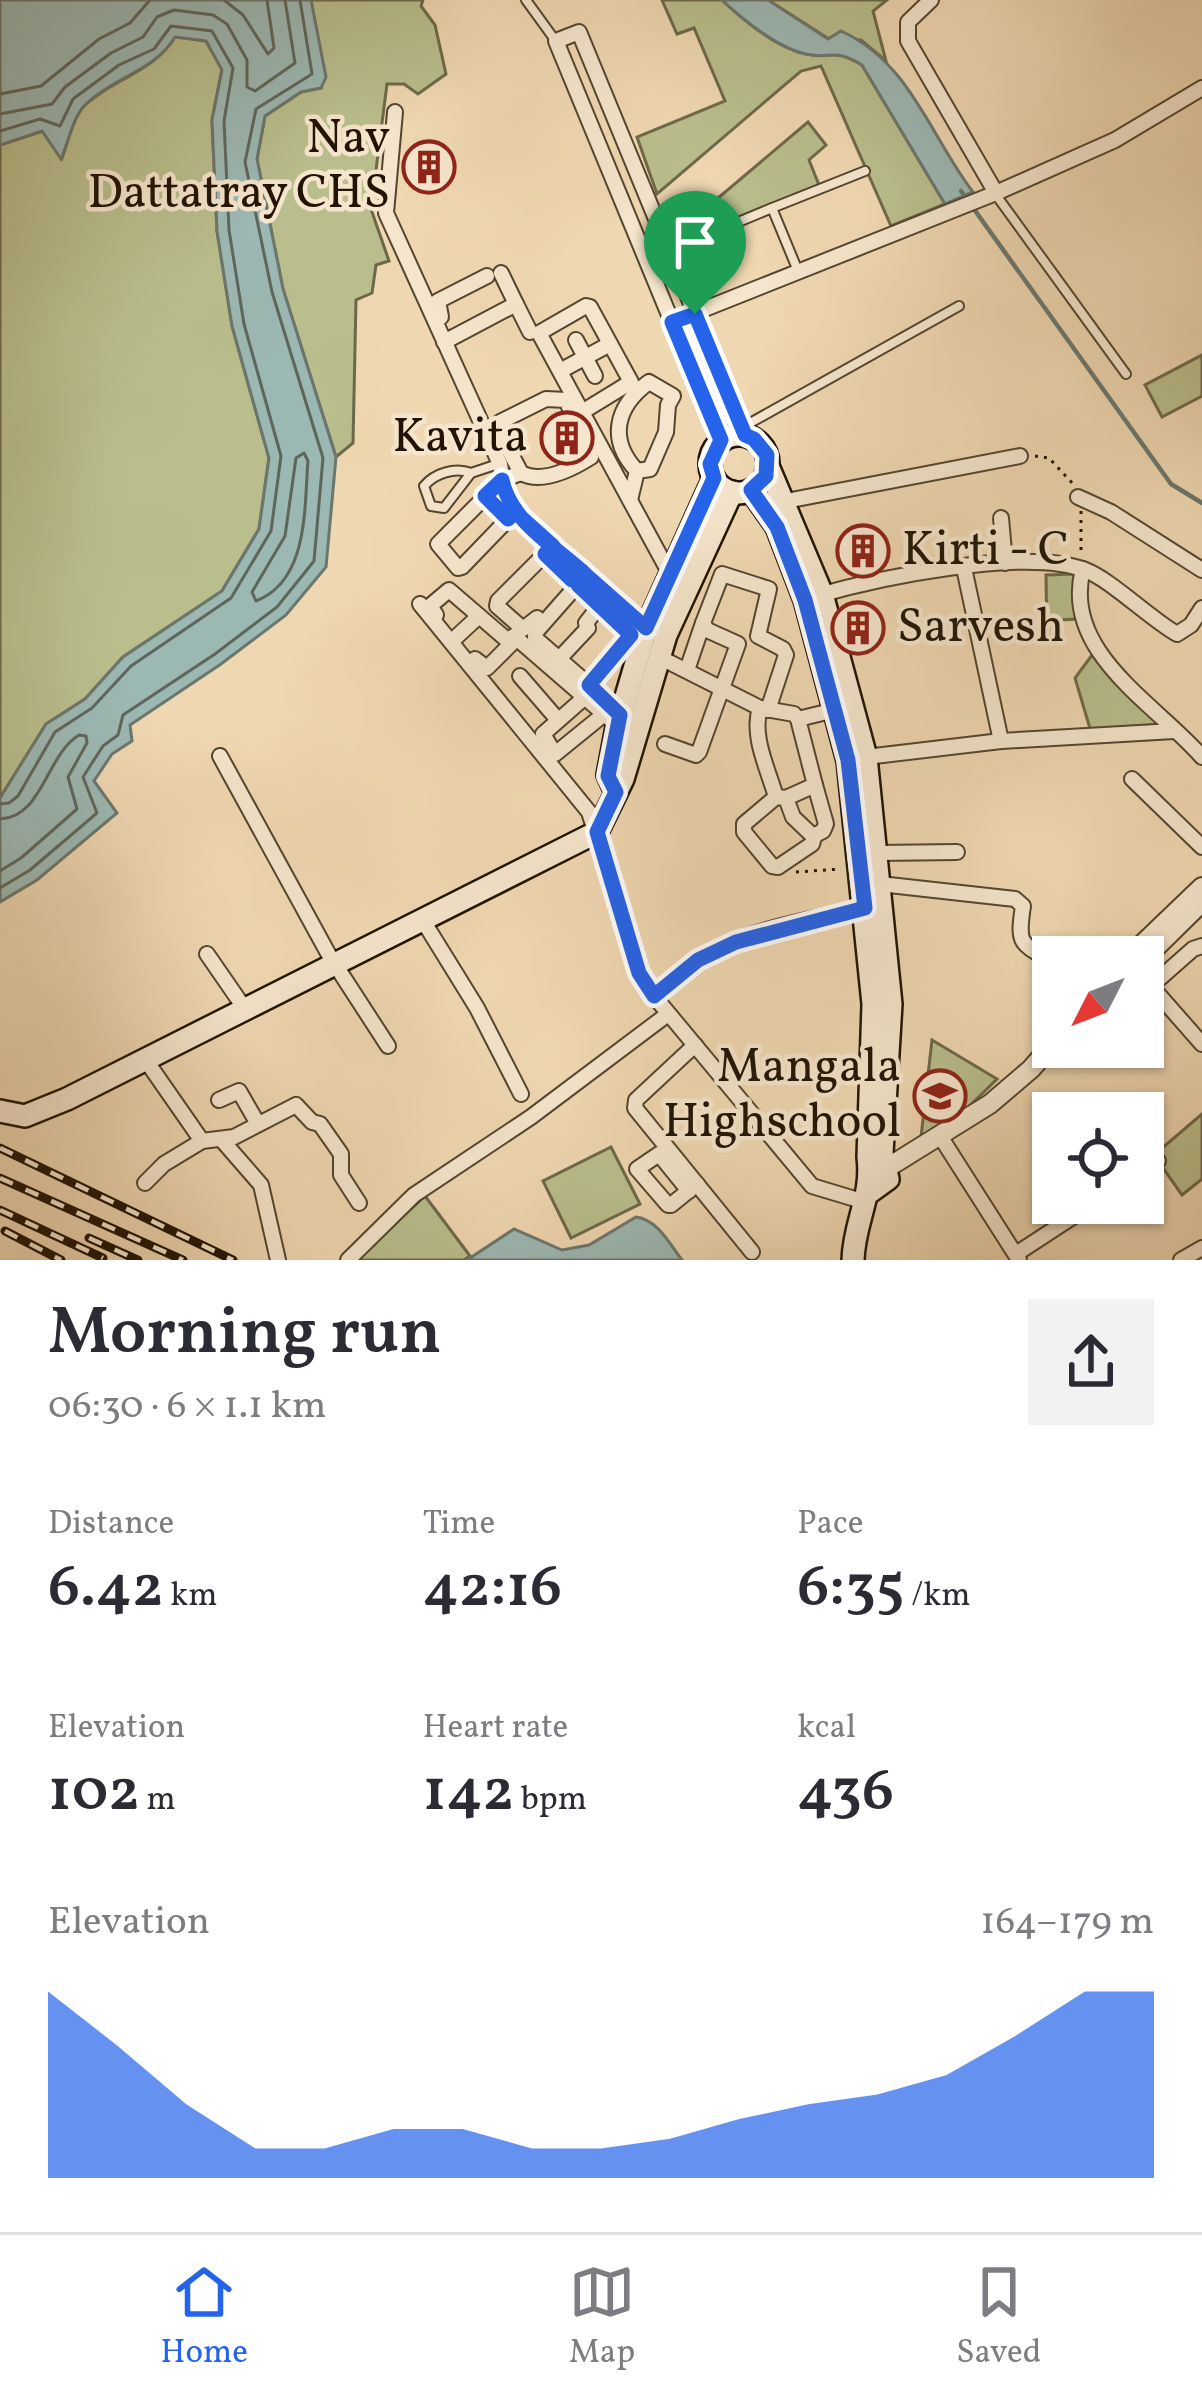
<!DOCTYPE html>
<meta charset="utf-8">
<style>
:root{--surface:#fff;--page:#f2f2f3;--text:#2b2b33;--muted:#7c7c81;--line:#e1e1e2;--accent:#2563eb}
body{margin:0;font-family:Vollkorn,serif;background:var(--page);color:var(--text);height:100vh;display:flex;flex-direction:column;font-size:45px;white-space:nowrap}
*{box-sizing:border-box;margin:0}
p{font-size:39px;color:var(--muted)}
.icon{flex:none;width:66px;height:66px;fill:none;stroke:currentColor;stroke-width:2;stroke-linecap:round;stroke-linejoin:round}
.map{position:relative;height:1260px;overflow:hidden}
.sheet{display:flex;flex-direction:column;background:var(--surface);flex:1}
.sheet>*{flex:none}
.needle{width:78px;rotate:228deg}
.fabs{position:absolute;left:1032px;top:936px;display:grid;gap:24px}
.fabs a{display:grid;place-items:center;width:132px;height:132px;border-radius:0px;background:var(--surface);box-shadow:0 3px 9px #0004;font-size:60px}
.pin{position:absolute;display:grid;place-items:center;width:102px;height:102px;color:#fff;margin:-123px -51px;border-radius:50% 50% 50% 0;rotate:-45deg;box-shadow:0 0 12px #0007}
.pin .icon{rotate:45deg}
.round{display:grid;place-items:center;flex:none;width:126px;height:126px;border-radius:0px;background:var(--page)}
.headline{display:flex;align-items:center;justify-content:space-between;height:204px;padding:0 48px}
h1{font-size:66px;font-weight:600;line-height:90px}
.figures{display:grid;grid-template-columns:repeat(3,1fr);gap:18px;height:204px;padding:12px 48px}
.figures div{display:grid;align-content:center}
.figures b{font-size:60px;font-weight:600}
.figures small{font-size:33px;font-weight:400}
.figures p{font-size:33px}
.chart{height:336px;padding:24px 48px}
.chart p{display:flex;justify-content:space-between}
.chart svg{width:100%;height:216px;margin-top:12px;fill:var(--accent);opacity:.7}
.menu{display:flex;justify-content:space-around;align-items:center;height:168px;border-top:3px solid var(--line);background:var(--surface);font-size:33px;color:var(--muted)}
.menu a{display:grid;justify-items:center;gap:6px}
.menu .on{color:var(--accent)}
.map>svg:first-child{display:block}
</style>
<div class="map">
<svg width="1202" height="1260" viewBox="0 0 1202 1260">
<rect width="100%" height="100%" fill="#efd7b1"/>
<filter id="stains"><feTurbulence type="fractalNoise" baseFrequency=".00167" numOctaves="4"/><feColorMatrix values="0 0 0 0 .2 0 0 0 0 .09 0 0 0 0 .02 0 0 0 .5 -.17"/></filter>
<radialGradient id="worn" r=".72"><stop offset=".6" stop-color="#630" stop-opacity="0"/><stop offset="1" stop-color="#630" stop-opacity=".3"/></radialGradient>
<g fill="#b9be8c" stroke="#6d6948" stroke-width="3">
<polygon points="311,0 423,0 421,6 435,25 446,74 418,94 404,84 387,84 371,209 389,261 376,265 372,293 356,300 353,443 336,457 283,289 257,159 265,116 301,92 321,88"/>
<path d="M662 0H722C743 20 777 48 806 54 833 59 832 47 862 65L945 204 891 226 821 66 801 71 657 194 637 137 725 101 694 28 677 34Z"/>
<polygon points="768,0 887,0 873,11 886,61 861,40 829,39"/>
<path d="M175 36 206 41 222 69 212 120 217 231 232 326 269 458 259 529 222 591 123 657 85 699 46 724 0 798V145L43 131 62 158C68 142 73 117 85 105 114 78 156 71 175 36Z"/>
<polygon points="808,122 826,145 809,160 819,185 713,228 705,209"/>
<polygon points="1202,355 1202,396 1162,417 1145,385"/>
<polygon points="1075,574 1076,619 1061,620 1061,642 1047,642 1046,575"/>
<polygon points="1092,655 1168,730 1091,732 1075,678"/>
<polygon points="932,1040 997,1079 939,1136 921,1137"/>
<polygon points="1202,1114 1202,1179 1182,1195 1154,1155"/>
<polygon points="611,1147 640,1204 571,1238 543,1181"/>
<polygon points="425,1196 470,1256 464,1260 356,1260"/>
</g>
<g fill="#9cb8b3" stroke="#6b766d" stroke-width="3">
<path d="M0 0H311L326 77 321 88 301 92 265 116 257 159 283 289 336 457 326 567 286 615 221 664 130 725 132 741 112 754 94 781 117 813 37 880 0 902V798L46 724 85 699 123 657 222 591 259 529 269 458 232 326 217 231 212 120 222 70 206 41 175 37C155 71 113 77 84 106 73 118 68 143 61 159L42 131 0 145Z"/>
<path d="M722 0H768L828 39 841 31C910 62 930 136 973 192L945 204 862 65C832 47 833 60 806 54 778 48 742 19 722 0Z"/>
<path d="M636 1217C658 1220 669 1243 682 1260H467L514 1229 562 1250 589 1245Z"/>
</g>
<g fill="none" stroke-linecap="round" stroke-linejoin="round">
<g stroke="#5e665c" stroke-width="3">
<polyline points="224,0 243,15 268,54 274,48 267,0"/>
<polyline points="0,94 41,86 99,39 130,23 150,0"/>
<polyline points="0,114 52,104 65,87 111,53 143,37 157,17 174,10 213,15 227,24 247,60 247,87 255,91 295,63 285,0"/>
<polyline points="0,131 40,119 60,126 73,99 119,65 154,49 171,26 212,31 233,68 224,121 229,230 244,324 281,456 271,531 231,598 131,666 92,708 55,732 18,796 9,803 0,804"/>
<path d="M304 453 308 461C304 508 309 580 256 601L252 592 285 536 296 458Z"/>
<path d="M0 819C43 817 46 755 79 735L86 736 87 743 68 777 77 809 21 858 0 871"/>
<polyline points="0,888 30,870 97,813 83,777 103,746 118,735 123,715 215,654 277,607 314,561 323,458 272,292 245,162 256,109 312,74 300,0"/>
</g>
<polyline stroke="#6b766d" stroke-width="4.5" points="961,191 1171,484 1202,503"/>
<g stroke="#54452f" stroke-width="12">
<g id="service">
<polyline points="526,0 555,40"/>
<polyline points="996,195 1126,374"/>
<polyline points="712,233 772,208"/>
<polyline points="798,271 772,208 865,171"/>
<polyline points="743,427 959,306"/>
<path d="M471 473C455 467 435 473 424 486L431 506 444 508 471 473 498 464"/>
</g>
</g>
<g stroke="#54452f" stroke-width="18">
<g id="minor">
<polyline points="931,0 908,22 908,41 996,193"/>
<polyline points="395,112 386,213 500,464 506,501 515,512 648,629"/>
<polyline points="501,273 516,304"/>
<polyline points="441,317 438,301 487,276"/>
<polyline points="672,322 996,193 1115,140 1202,88"/>
<polyline points="576,340 595,376"/>
<polyline points="444,342 516,304 530,332"/>
<polyline points="560,371 610,344"/>
<polyline points="582,412 631,382 590,307 586,306 539,333 670,574"/>
<polyline points="721,441 556,41 579,32 745,435"/>
<polyline points="1078,497 1111,512 1202,570"/>
<path d="M630 500 637 471C608 440 615 407 649 382L673 396 668 405 666 432 650 469 637 471"/>
<polyline points="786,501 1020,456"/>
<path d="M515 512 462 567 458 568 438 544 502 480 521 473C542 484 572 469 591 457L566 400 546 399 500 422 502 437 521 473"/>
<polyline points="1001,518 1005,563"/>
<polyline points="545,554 572,580"/>
<polyline points="964,568 1001,741"/>
<path d="M1083 569C1061 652 1155 703 1202 757"/>
<polyline points="578,585 630,635 589,685 535,638 535,633 586,575"/>
<path d="M816 596C878 578 1025 547 1085 570 1110 579 1149 618 1177 634L1191 625 1202 608"/>
<polyline points="420,604 589,812 639,973 654,996 812,1186 865,1202"/>
<polyline points="436,615 430,606 449,590 507,640 514,636 619,727"/>
<polyline points="537,618 523,629 497,606 498,601 553,546"/>
<polyline points="452,641 479,616"/>
<polyline points="659,657 760,708 794,714 798,719 815,785 786,798 793,817 814,837 812,844 778,867 772,866 744,832 744,824 776,797 786,798"/>
<polyline points="475,659 487,668 517,638"/>
<polyline points="558,660 588,628 586,623 600,605"/>
<polyline points="687,670 703,623"/>
<polyline points="520,676 558,720"/>
<polyline points="589,685 625,718"/>
<polyline points="584,698 543,734 555,754 603,715"/>
<path d="M760 708C751 736 768 769 776 797"/>
<polyline points="798,719 835,710"/>
<polyline points="665,744 696,755 699,752 738,644 707,630 703,623 722,574 769,589 758,636 783,649 786,655 768,710"/>
<polyline points="220,756 329,955 388,1046"/>
<polyline points="866,757 1001,741 1174,731"/>
<polyline points="1132,779 1202,847"/>
<polyline points="813,836 823,831 826,824 815,785"/>
<polyline points="877,853 957,852"/>
<path d="M880 884 1015 899 1023 906C1017 945 1020 943 1053 962"/>
<polyline points="422,919 477,1008 521,1094"/>
<polyline points="207,954 245,1009"/>
<polyline points="1143,977 1202,1044"/>
<polyline points="1151,986 1193,949 1202,946"/>
<path d="M654 996C668 984 682 970 697 960 741 931 816 917 867 908"/>
<polyline points="695,1045 636,1100 635,1108 752,1252"/>
<polyline points="145,1059 202,1141 234,1137 296,1105 312,1122 320,1124 341,1154 341,1175 359,1203"/>
<polyline points="219,1100 239,1091 258,1124"/>
<polyline points="940,1136 1019,1260"/>
<polyline points="221,1139 261,1185 278,1260"/>
<polyline points="1143,1171 1158,1161"/>
<polyline points="145,1183 164,1164 202,1141"/>
<polyline points="689,1191 659,1154 637,1169 668,1205 671,1205 697,1184"/>
<polyline points="1016,1254 1094,1203"/>
<polyline points="348,1260 414,1195 531,1117 668,1014"/>
<polyline points="1181,1260 1202,1248"/>
</g>
</g>
<g stroke="#54452f" stroke-width="22">
<g id="tertiary">
<polyline points="1129,957 1202,887"/>
<polyline points="1143,960 1202,902"/>
<polyline points="879,1173 990,1104 1031,1069 1053,1044"/>
</g>
</g>
<g stroke="#211404" stroke-width="26">
<g id="secondary">
<circle cx="739" cy="464" r="29"/>
<polyline points="768,466 822,594 866,757 891,1004 882,1153 888,1179 870,1192"/>
<path d="M751 490 777 527 805 600 848 761 873 1004 868 1157C873 1196 854 1222 853 1260"/>
<polyline points="616,792 608,775 617,727 646,629 714,478"/>
<polyline points="0,1111 25,1116 67,1099 597,832 623,779 666,635 732,492"/>
</g>
</g>
<g stroke="#211404" stroke-width="3" stroke-dasharray="3 6" stroke-linecap="butt">
<polyline points="1035,456 1049,458 1074,485"/>
<polyline points="1081,511 1081,555"/>
<polyline points="796,872 841,869"/>
</g>
<use href="#service" stroke="#f5e5cc" stroke-width="8"/>
<use href="#minor" stroke="#f5e5cc" stroke-width="14"/>
<use href="#tertiary" stroke="#f5e5cc" stroke-width="18"/>
<use href="#secondary" stroke="#f5e5cc" stroke-width="21"/>
<g stroke="#211404" stroke-width="9">
<g id="rail">
<polyline points="0,1148 233,1260"/>
<polyline points="0,1178 183,1260"/>
<polyline points="0,1210 103,1258"/>
<polyline points="5,1231 61,1260"/>
<polyline points="89,1238 138,1260"/>
</g>
</g>
<use href="#rail" stroke="#f5e5cc" stroke-width="4.5" stroke-dasharray="14" stroke-linecap="butt"/>
</g>
<g fill="none" stroke-linecap="round" stroke-linejoin="round">
<g stroke="#fff" stroke-width="24">
<path id="route" d="M695 314 672 322 721 440 710 464 714 478 646 628 586 575C556 547 510 521 502 480L485 496 508 519 515 512 553 546 545 554 572 580 581 570 586 575 578 585 631 635 589 685 620 715 608 776 616 792 597 832 639 973 654 996 698 960 736 942 865 908 848 760 805 600 777 527 751 490 766 476 767 455 754 439 745 435 695 314"/>
</g>
<use href="#route" stroke="#2563eb" stroke-width="15"/>
</g>
<defs>
<g id="building-ring" transform="scale(2.7)"><circle r="9.5" fill="#f5e5cc" stroke="#8f2418" stroke-width="1.5"/><path d="M-4-6H4V6H1V3H-1V6H-4ZM-2.5-4.3h1.7v1.8h-1.7ZM.8-4.3h1.7v1.8H.8ZM-2.5-1h1.7V.8h-1.7ZM.8-1h1.7V.8H.8Z" fill="#8f2418"/></g>
<g id="school-ring" transform="scale(2.7)"><circle r="9.5" fill="#f5e5cc" stroke="#8f2418" stroke-width="1.5"/><path d="M0-5L7-2L0 1L-7-2ZM-4 1L0 2.5L4 1V4Q0 6-4 4Z" fill="#8f2418"/></g>
</defs>
<g fill-rule="evenodd">
<use href="#building-ring" x="429" y="167"/>
<use href="#building-ring" x="567" y="438"/>
<use href="#building-ring" x="863" y="551"/>
<use href="#building-ring" x="858" y="628"/>
<use href="#school-ring" x="940" y="1096"/>
</g>
<g text-anchor="middle" dominant-baseline="central" stroke-width="9" stroke-linejoin="round" paint-order="stroke">
<g font-size="48" fill="#211404" stroke="#f5e5cc" text-anchor="end">
<text x="390" y="139">Nav<tspan x="390" dy="55">Dattatray CHS</tspan></text>
<text x="528" y="438">Kavita</text>
<text x="902" y="551" text-anchor="start">Kirti - C</text>
<text x="897" y="628" text-anchor="start">Sarvesh</text>
<text x="901" y="1068">Mangala<tspan x="901" dy="55">Highschool</tspan></text>
</g>
</g>
<rect width="100%" height="100%" filter="url(#stains)"/>
<rect width="100%" height="100%" fill="url(#worn)"/>
</svg>
<div class="fabs">
<a><svg class="needle" viewBox="-14 -14 28 28"><path d="M0-13l5 13h-10z" fill="#e53935"/><path d="M0 13l5-13h-10z" fill="#7c7c81"/></svg></a>
<a><svg class="icon" aria-label="locate" viewBox="0 0 24 24"><circle cx="12" cy="12" r="6"/><path d="M12 2v4M12 18v4M2 12h4M18 12h4"/></svg></a>
</div>
<div class="pin" style="left:695px;top:314px;background:#1e9e55"><svg class="icon" aria-label="arrive" viewBox="0 0 24 24"><path d="M6 21V4h12l-3 4 3 4H6"/></svg></div>
</div>
<section class="sheet">
<div class="headline"><div><h1>Morning run</h1><p>06:30 · 6 × 1.1 km</p></div><a class="round"><svg class="icon" aria-label="share" viewBox="0 0 24 24"><path d="M12 15V3M7 8l5-5 5 5M5 13v7h14v-7"/></svg></a></div>
<div class="figures">
<div><p>Distance</p><b>6.42<small> km</small></b></div>
<div><p>Time</p><b>42:16</b></div>
<div><p>Pace</p><b>6:35<small> /km</small></b></div>
</div>
<div class="figures">
<div><p>Elevation</p><b>102<small> m</small></b></div>
<div><p>Heart rate</p><b>142<small> bpm</small></b></div>
<div><p>kcal</p><b>436</b></div>
</div>
<div class="chart"><p><span>Elevation</span>164–179 m</p>
<svg viewBox="0 0 160 44" preserveAspectRatio="none"><path d="M0 44V6L10 17L20 29L30 38L40 38L50 34L60 34L70 38L80 38L90 36L100 32L110 29L120 27L130 23L140 15L150 6L160 6V44z"/></svg>
</div>
</section>
<nav class="menu">
<a class="on"><svg class="icon" aria-label="home" viewBox="0 0 24 24"><path d="M3 11l9-7 9 7M6 9v11h12V9"/></svg>Home</a>
<a><svg class="icon" aria-label="map" viewBox="0 0 24 24"><path d="M3 6l6-2 6 2 6-2v14l-6 2-6-2-6 2zM9 4v14M15 6v14"/></svg>Map</a>
<a><svg class="icon" aria-label="saved" viewBox="0 0 24 24"><path d="M7 4h10v16l-5-4-5 4z"/></svg>Saved</a>
</nav>
